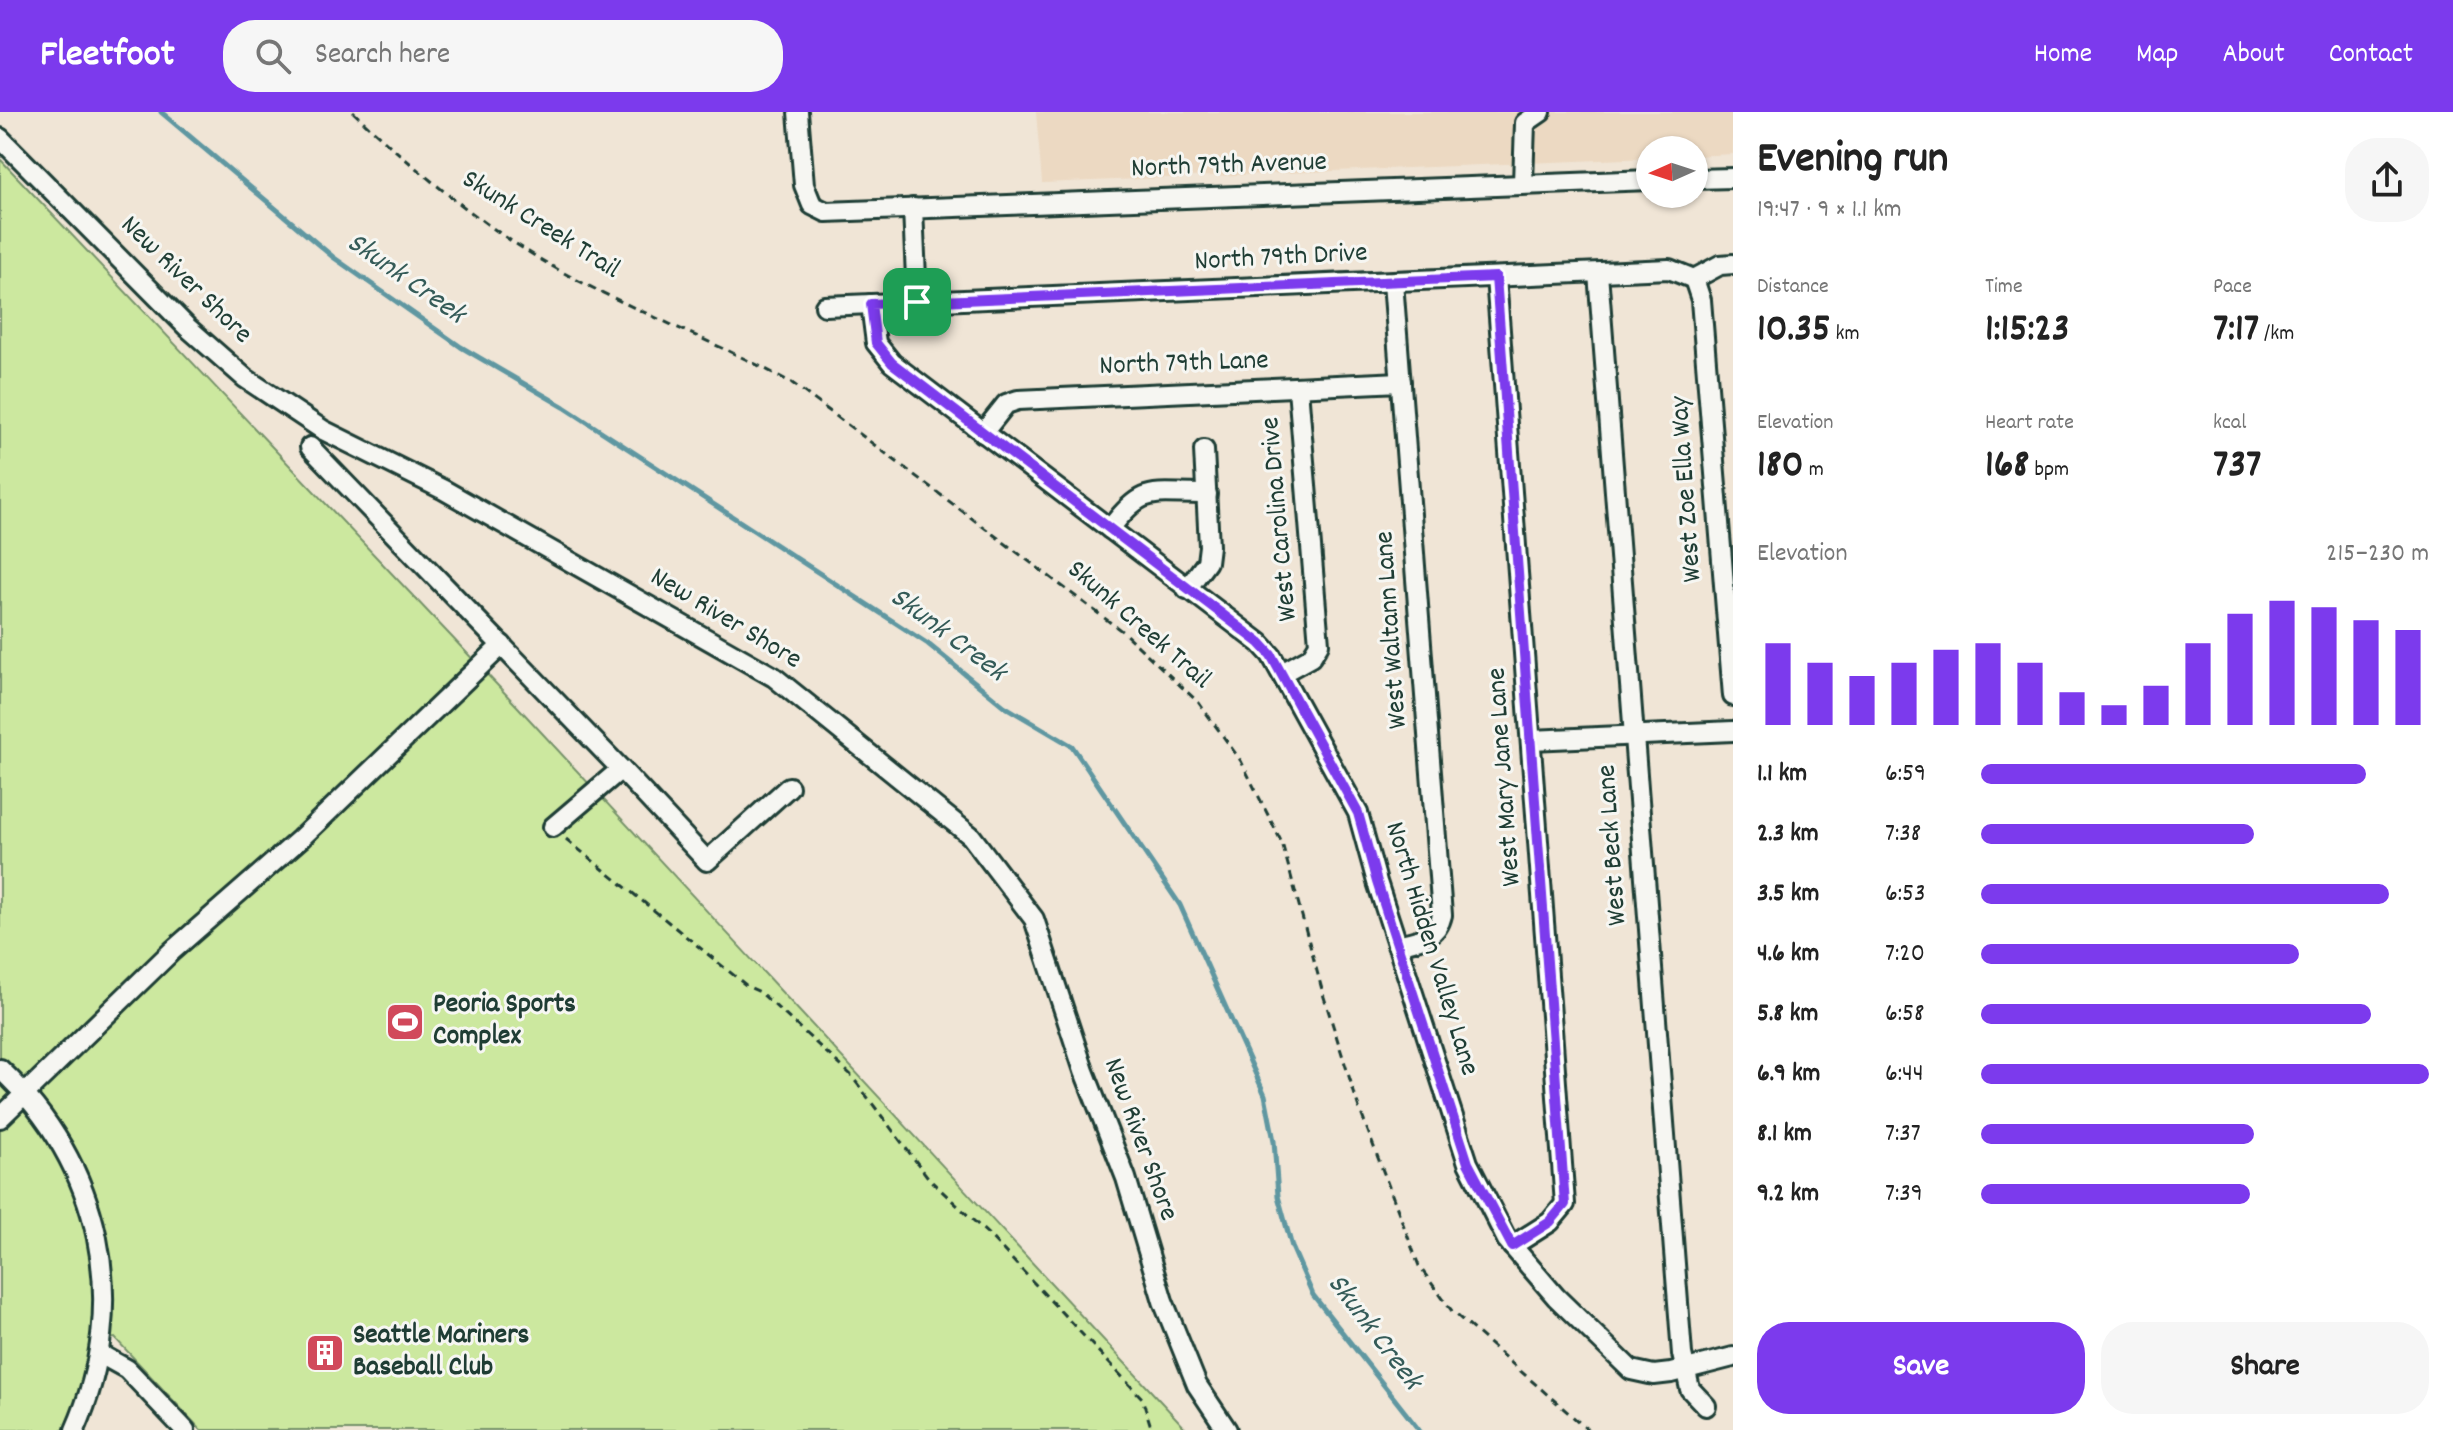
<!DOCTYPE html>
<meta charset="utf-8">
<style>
:root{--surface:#fff;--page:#f6f6f6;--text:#222;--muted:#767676;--accent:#7c3aed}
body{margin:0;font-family:Dekko,sans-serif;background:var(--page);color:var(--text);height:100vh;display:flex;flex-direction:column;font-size:30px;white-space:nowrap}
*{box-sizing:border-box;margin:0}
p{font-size:26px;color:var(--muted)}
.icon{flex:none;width:44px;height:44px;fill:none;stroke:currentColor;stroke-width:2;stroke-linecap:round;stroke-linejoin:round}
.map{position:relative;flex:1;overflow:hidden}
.details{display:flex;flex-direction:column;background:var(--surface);width:720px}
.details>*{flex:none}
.needle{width:52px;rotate:267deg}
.controls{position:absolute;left:1636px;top:24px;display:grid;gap:16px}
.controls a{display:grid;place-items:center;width:72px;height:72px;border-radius:50%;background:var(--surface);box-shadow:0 2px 6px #0004;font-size:40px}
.pin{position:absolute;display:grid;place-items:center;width:68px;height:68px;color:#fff;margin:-34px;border-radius:16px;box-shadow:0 4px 12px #0006}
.round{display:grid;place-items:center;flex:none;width:84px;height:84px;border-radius:32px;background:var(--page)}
.overview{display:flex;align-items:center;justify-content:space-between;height:136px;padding:0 24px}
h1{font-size:44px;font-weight:700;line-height:60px}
.stats{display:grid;grid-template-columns:repeat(3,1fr);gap:12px;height:136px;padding:8px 24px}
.stats div{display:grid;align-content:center}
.stats b{font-size:40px;font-weight:700}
.stats small{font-size:22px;font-weight:400}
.stats p{font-size:22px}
.chart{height:224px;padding:16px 24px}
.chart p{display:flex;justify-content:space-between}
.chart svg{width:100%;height:144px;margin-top:8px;stroke:var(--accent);stroke-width:6}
.button{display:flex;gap:16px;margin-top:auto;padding:16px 24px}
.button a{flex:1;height:92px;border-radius:32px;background:var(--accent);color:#fff;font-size:32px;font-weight:700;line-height:92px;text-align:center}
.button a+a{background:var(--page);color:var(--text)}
ul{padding:0 24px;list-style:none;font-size:26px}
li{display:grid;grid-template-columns:128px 96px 1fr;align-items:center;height:60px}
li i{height:20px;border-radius:10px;background:var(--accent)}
header{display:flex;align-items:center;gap:48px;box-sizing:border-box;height:112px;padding:0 40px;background:var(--accent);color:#fff}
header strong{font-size:38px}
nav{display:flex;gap:44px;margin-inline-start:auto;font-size:28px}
.search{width:560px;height:72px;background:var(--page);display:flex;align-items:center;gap:20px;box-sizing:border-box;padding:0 28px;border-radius:32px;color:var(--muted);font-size:30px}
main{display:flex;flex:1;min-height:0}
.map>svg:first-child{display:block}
</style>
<header>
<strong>Fleetfoot</strong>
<div class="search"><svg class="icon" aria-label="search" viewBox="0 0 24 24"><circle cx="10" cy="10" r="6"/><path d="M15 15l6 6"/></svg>Search here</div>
<nav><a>Home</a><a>Map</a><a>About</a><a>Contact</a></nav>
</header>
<main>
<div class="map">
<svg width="1733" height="1318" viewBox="0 0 1733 1318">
<rect width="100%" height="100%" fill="#f0e5d6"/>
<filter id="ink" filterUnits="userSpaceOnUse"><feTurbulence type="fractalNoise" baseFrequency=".0125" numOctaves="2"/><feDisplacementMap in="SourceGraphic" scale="16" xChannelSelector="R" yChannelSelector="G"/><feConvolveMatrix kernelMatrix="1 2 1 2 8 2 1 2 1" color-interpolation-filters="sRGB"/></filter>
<g filter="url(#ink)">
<polygon fill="#ecd9c2" points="1036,0 1733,0 1733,42 1694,44 1694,38 1650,38 1650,46 1042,71"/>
<polygon fill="#cce89f" stroke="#76926a" stroke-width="2" points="0,47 517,594 1187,1318 201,1318 115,1226 93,1230 90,1252 67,1318 0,1318"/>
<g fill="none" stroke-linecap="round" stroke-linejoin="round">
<polyline stroke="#5e97a1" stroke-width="5" points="161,0 333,145 461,235 564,295 928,532 1004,594 1072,634 1180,793 1265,983 1274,1029 1278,1084 1292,1135 1313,1183 1419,1318"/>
<g stroke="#1f3d34" stroke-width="24">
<g id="minor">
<polyline points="798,0 804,73 812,93 826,100 1650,68"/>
<polyline points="0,26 187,215 245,266 323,318 444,378 774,565 971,724 1034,807 1084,959 1126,1066 1163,1189 1197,1273 1227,1318"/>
<polyline points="1694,67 1733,66"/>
<polyline points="1523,71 1525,11 1541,0"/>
<polyline points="913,96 917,190"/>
<polyline points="1598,161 1682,1242 1690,1277 1706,1294"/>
<polyline points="1496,165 1565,1092 1550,1110 1512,1134"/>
<polyline points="1694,167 1701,188 1733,584"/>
<polyline points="1694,167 1720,153 1733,152"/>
<path d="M1393 170 1442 803C1437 826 1418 828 1397 833"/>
<polyline points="871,192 876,231 892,251 1260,531 1271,543 1358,701 1377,770 1468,1051 1507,1128 1556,1185 1631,1258 1654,1263 1671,1261 1733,1245"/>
<polyline points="825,194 1669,157 1694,167"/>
<polyline points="983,321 1006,292 1018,288 1401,270"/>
<polyline points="310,335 621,657 553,715"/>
<path d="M1110 417C1144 371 1153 383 1207 382"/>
<polyline points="1187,477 1207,450 1209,434 1204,338"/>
<polyline points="1282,561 1311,545 1319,532 1298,276"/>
<polyline points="1531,628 1733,619"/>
<polyline points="621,657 707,749 789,675"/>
<path d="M0 957C102 1051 131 1191 75 1318"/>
<polyline points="0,1006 172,839 300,727 502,533"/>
<polyline points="100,1242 127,1257 185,1318"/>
</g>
</g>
<g stroke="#1f3d34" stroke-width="3" stroke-dasharray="8 6" stroke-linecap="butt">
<path d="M353 0C422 64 498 128 583 171 652 206 724 234 792 271L1123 520 1199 591 1241 649 1282 731 1324 885 1358 993 1419 1154 1452 1199 1588 1318"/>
<polyline points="566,727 747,874 760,880 850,962 930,1068 989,1123 1142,1286 1152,1318"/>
</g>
<use href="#minor" stroke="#f6f6f2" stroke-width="18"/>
</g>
</g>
<g fill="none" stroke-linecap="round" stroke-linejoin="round" filter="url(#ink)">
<g stroke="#fff" stroke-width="16">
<polygon id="route" points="1496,165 1565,1092 1550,1110 1512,1134 1468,1051 1377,770 1358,701 1271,543 1260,531 892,251 876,231 871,192"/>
</g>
<use href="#route" stroke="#7c3aed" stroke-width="10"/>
</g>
<defs>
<g id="stadium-square" transform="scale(2)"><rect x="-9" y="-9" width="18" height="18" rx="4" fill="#d1495b" stroke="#f6f6f2"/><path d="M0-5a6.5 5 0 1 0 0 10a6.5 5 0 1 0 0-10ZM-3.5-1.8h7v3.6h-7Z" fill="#fff"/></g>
<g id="building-square" transform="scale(2)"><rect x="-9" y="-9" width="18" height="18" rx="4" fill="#d1495b" stroke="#f6f6f2"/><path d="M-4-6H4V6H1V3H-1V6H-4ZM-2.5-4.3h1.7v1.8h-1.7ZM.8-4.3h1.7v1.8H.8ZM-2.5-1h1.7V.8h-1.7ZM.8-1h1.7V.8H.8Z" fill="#fff"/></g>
</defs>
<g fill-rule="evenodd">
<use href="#stadium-square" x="405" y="910"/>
<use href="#building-square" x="325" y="1241"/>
</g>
<g text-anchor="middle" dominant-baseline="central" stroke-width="6" stroke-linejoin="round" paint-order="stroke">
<g font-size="28" fill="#1f3d34" stroke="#f6f6f2">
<text transform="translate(1229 55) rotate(-2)">North 79th Avenue</text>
<text transform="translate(540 114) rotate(32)">Skunk Creek Trail</text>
<text transform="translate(1281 147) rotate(-3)">North 79th Drive</text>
<text transform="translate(185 169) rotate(44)">New River Shore</text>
<text transform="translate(1184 253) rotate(-2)">North 79th Lane</text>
<text transform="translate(1688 377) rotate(-94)">West Zoe Ella Way</text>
<text transform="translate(1281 407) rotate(-95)">West Carolina Drive</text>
<text transform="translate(725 508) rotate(31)">New River Shore</text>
<text transform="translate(1138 514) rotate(41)">Skunk Creek Trail</text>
<text transform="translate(1393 518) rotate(-94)">West Waltann Lane</text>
<text transform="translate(1506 665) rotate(-94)">West Mary Jane Lane</text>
<text transform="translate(1614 733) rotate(-94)">West Beck Lane</text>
<text transform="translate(1430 837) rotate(73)">North Hidden Valley Lane</text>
<text transform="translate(1139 1028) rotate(70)">New River Shore</text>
</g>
<g font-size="28" font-weight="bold" fill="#1f3d34" stroke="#f6f6f2" text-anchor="start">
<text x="433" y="894">Peoria Sports<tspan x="433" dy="32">Complex</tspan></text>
<text x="353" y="1225">Seattle Mariners<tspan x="353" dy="32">Baseball Club</tspan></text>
</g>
<g font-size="30" font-style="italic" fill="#345b58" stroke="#f6f6f2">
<text transform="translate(405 168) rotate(35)">Skunk Creek</text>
<text transform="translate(947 524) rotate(37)">Skunk Creek</text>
<text transform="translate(1373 1221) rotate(53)">Skunk Creek</text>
</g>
</g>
</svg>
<div class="controls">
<a><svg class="needle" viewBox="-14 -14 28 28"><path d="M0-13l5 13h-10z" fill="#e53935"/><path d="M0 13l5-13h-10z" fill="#767676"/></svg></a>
</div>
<div class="pin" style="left:917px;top:190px;background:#1e9e55"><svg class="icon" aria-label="arrive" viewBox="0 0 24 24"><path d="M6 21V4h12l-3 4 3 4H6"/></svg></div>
</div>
<section class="details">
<div class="overview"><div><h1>Evening run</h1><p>19:47 · 9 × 1.1 km</p></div><a class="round"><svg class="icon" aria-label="share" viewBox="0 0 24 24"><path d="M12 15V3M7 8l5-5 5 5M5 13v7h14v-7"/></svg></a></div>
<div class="stats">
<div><p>Distance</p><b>10.35<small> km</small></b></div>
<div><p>Time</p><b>1:15:23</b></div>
<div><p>Pace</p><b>7:17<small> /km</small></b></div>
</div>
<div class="stats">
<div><p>Elevation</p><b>180<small> m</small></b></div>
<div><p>Heart rate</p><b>168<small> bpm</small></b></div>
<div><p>kcal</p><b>737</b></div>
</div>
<div class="chart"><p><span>Elevation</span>215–230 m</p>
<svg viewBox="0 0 160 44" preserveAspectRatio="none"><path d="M5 44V19M15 44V25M25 44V29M35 44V25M45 44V21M55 44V19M65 44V25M75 44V34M85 44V38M95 44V32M105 44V19M115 44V10M125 44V6M135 44V8M145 44V12M155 44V15"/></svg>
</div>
<ul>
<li><b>1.1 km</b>6:59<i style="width:86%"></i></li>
<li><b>2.3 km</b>7:38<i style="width:61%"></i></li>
<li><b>3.5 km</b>6:53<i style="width:91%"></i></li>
<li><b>4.6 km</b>7:20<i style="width:71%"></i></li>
<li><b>5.8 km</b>6:58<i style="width:87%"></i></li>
<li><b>6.9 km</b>6:44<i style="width:100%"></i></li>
<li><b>8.1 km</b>7:37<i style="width:61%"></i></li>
<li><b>9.2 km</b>7:39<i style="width:60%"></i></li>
</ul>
<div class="button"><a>Save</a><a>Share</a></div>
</section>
</main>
